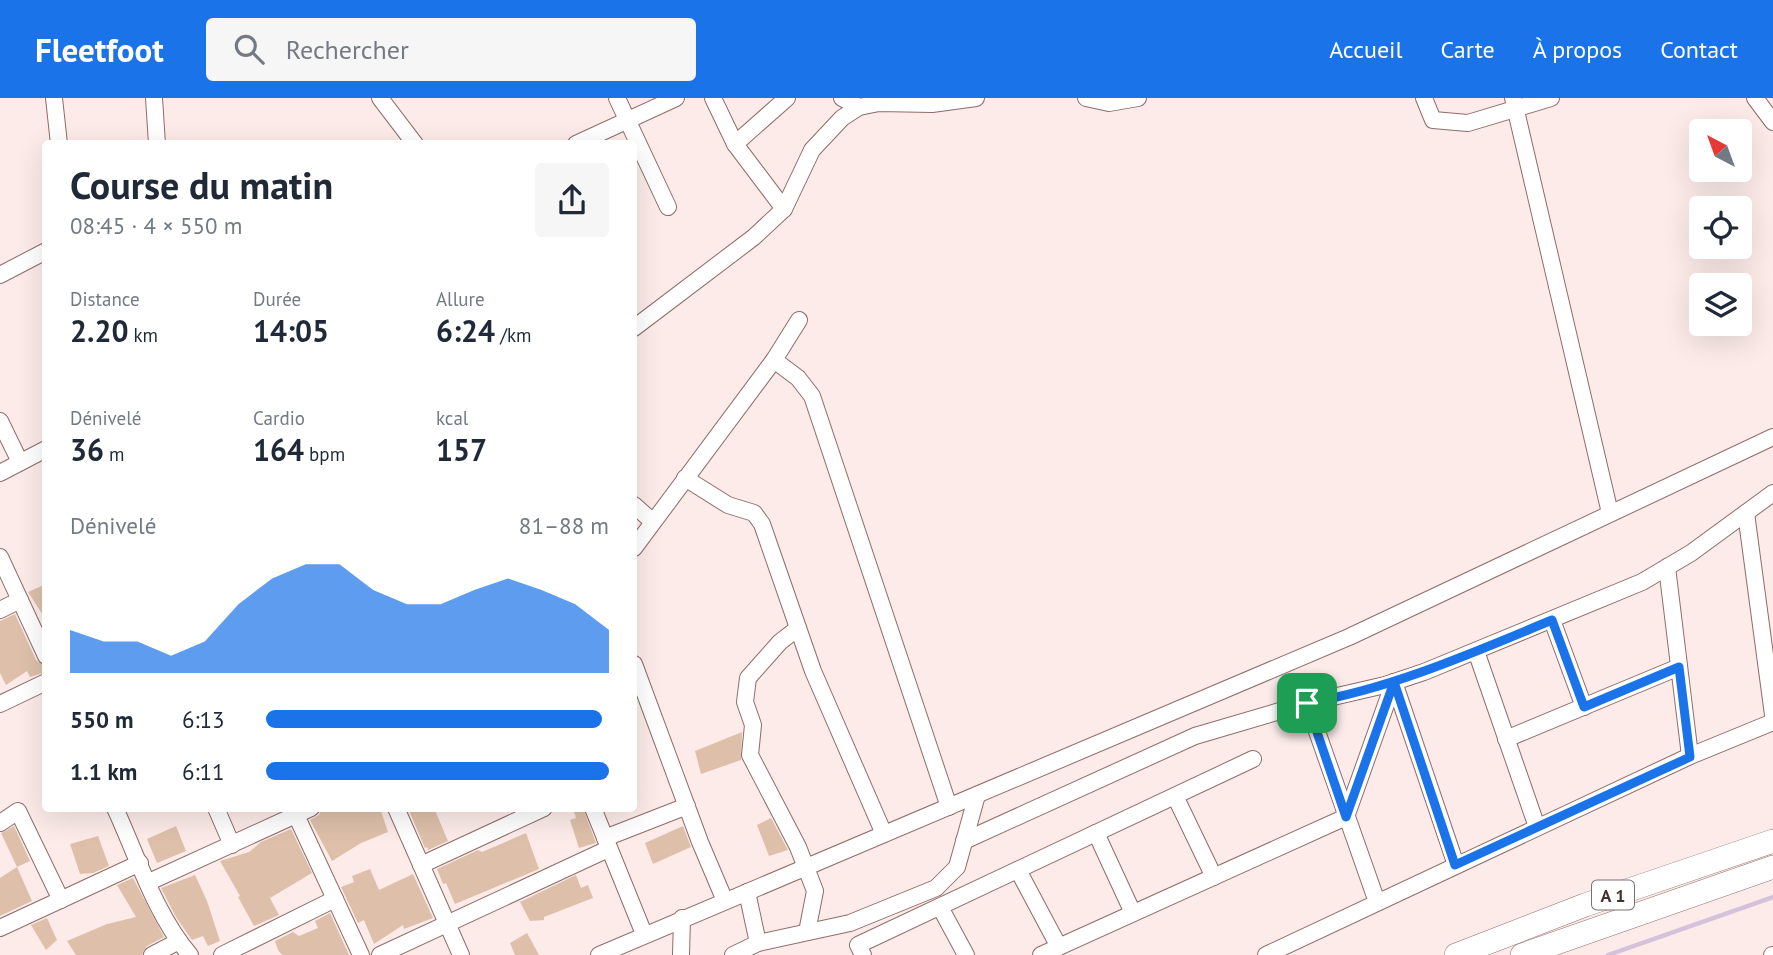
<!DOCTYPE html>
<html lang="fr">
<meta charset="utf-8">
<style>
:root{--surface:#fff;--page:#f6f6f7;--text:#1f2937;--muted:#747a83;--accent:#1a73e8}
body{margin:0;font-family:"PT Sans",sans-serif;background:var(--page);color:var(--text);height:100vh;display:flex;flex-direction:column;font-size:26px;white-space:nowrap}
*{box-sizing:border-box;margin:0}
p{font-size:23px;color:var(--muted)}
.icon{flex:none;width:38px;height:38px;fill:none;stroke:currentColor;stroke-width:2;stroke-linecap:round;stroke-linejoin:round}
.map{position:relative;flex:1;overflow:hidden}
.details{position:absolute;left:42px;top:42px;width:595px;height:672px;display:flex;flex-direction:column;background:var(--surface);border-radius:7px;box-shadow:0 7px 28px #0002}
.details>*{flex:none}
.needle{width:46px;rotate:319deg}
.controls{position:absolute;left:1689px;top:21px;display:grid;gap:14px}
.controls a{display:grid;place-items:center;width:63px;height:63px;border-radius:7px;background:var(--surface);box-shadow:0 7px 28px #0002;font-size:35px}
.pin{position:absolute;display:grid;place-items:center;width:60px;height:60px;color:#fff;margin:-30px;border-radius:14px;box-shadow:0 4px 10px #0006}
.round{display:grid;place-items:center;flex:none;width:74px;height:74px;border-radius:7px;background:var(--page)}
.summary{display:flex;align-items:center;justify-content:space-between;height:119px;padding:0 28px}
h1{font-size:38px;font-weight:800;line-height:52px}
.figures{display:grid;grid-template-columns:repeat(3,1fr);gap:10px;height:119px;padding:7px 28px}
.figures div{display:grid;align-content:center}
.figures b{font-size:30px;font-weight:800}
.figures small{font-size:19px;font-weight:400}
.figures p{font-size:19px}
.chart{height:196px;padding:14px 28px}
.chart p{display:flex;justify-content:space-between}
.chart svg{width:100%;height:126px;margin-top:7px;fill:var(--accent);opacity:.7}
ul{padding:0 28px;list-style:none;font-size:23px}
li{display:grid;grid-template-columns:112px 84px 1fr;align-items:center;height:52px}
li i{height:18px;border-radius:9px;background:var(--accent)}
header{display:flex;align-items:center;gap:42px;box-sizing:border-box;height:98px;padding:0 35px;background:var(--accent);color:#fff}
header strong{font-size:33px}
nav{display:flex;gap:38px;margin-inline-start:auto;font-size:24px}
.search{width:490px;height:63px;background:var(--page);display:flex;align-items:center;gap:18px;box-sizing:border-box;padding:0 24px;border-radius:7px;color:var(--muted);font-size:26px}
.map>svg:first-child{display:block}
</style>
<header>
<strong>Fleetfoot</strong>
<div class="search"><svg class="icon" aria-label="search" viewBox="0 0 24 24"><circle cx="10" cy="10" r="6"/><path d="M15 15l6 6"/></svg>Rechercher</div>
<nav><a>Accueil</a><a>Carte</a><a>À propos</a><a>Contact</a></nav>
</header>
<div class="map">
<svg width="1773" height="857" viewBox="0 0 1773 857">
<rect width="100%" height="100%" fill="#fcebe9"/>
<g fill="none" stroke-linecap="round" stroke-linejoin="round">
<polyline stroke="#d6c1da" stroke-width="4.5" points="1608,857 1773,799"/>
</g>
<g fill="#dec0aa">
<polygon points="46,486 46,522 28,494"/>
<polygon points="15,516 36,562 46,568 46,574 30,579 27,573 6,587 0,575 0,523"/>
<polygon points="742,634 741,662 701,676 695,653"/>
<polygon points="321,710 380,710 388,734 361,745 332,763 310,722 319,717"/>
<polygon points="408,710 434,710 448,743 428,752 427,749 425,750"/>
<polygon points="573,710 583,710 596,745 579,750 570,722 576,720"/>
<polygon points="771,720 788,752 769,758 757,727"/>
<polygon points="14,728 30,763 17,769 1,735"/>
<polygon points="176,728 186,753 157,765 147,741"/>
<polygon points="683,728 691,749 653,766 645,745"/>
<polygon points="291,731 312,775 270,800 279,817 254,828 238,799 240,798 220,763 249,754 261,744"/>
<polygon points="526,735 539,771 455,806 446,785 443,786 437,771 478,752 482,754"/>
<polygon points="98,738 109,768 93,775 80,776 70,746"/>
<polygon points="17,769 32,803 0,818 0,780"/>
<polygon points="370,771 379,792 413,776 433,820 404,831 403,827 374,846 364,822 358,825 341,789 354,784 352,778"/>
<polygon points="195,777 207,803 220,843 208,848 203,838 192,842 176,819 161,790"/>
<polygon points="576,777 581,790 588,787 593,800 544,819 544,822 530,823 520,804"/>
<polygon points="133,780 164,839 147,848 142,857 76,857 67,843 107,826 136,819 117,787"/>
<polygon points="330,815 349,857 282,857 278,852 275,843 293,834 299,838 318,830 315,823"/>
<polygon points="47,820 57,842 46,852 31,827"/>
<polygon points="527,835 539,857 515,857 510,845"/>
</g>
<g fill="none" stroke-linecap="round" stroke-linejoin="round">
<g stroke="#8f6c68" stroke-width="18">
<g id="minor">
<polyline points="54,0 59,46"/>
<polyline points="154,0 157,46"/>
<polyline points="380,0 415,46"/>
<polyline points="617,0 668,109"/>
<polyline points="713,0 735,46 784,111"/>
<polyline points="842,0 859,9"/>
<polyline points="1086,0 1109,5 1138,0"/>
<polyline points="1424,0 1433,22 1468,25 1551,0"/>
<polyline points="1513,0 1610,415"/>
<polyline points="1755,0 1773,24"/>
<polyline points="576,46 676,0"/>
<polyline points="735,46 787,0"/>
<polyline points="0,177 46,153"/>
<polyline points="634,230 754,139 784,111 812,52 842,20 859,9 879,5 932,6 976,0"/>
<polyline points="774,262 798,280 812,298 949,709"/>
<polyline points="0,323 20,364"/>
<polyline points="0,375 46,351"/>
<polyline points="685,380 728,407 754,415 762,426 813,573 884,736"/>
<polyline points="634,407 652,423"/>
<polyline points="1746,415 1773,617"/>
<polyline points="634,450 774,262 799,222"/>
<polyline points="0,459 46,558"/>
<polyline points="1667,469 1690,658"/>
<polyline points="0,512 20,502"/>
<polyline points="1552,522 1584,609"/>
<polyline points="798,530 780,544 748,580 745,604 753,627 750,657 798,749 815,793 807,834"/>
<polyline points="1476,553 1537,729"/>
<polyline points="634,566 700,744 725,803"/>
<polyline points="1394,584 1456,767"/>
<polyline points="1307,605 1377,804"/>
<polyline points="0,606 46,584"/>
<polyline points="1506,641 1679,569"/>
<polyline points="1175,698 1214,779"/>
<path d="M115 710C137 758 156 818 190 857"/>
<polyline points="216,710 232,747"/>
<polyline points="396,710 461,857"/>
<polyline points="593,710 644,836"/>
<polyline points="296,717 361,857"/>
<polyline points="0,725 18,713 61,802"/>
<polyline points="1096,735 1133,815"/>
<polyline points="605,740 687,708"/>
<polyline points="964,743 1195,638 1307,605 1385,587 1424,574 1642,484 1691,455 1773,395"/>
<polyline points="421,767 544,710"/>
<polyline points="1018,772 1059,849"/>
<polyline points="149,784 311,710"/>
<polyline points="747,794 758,845"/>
<polyline points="940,809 966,857"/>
<polyline points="0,830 140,765"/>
<polyline points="152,857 179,843"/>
<polyline points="222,857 335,801"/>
<polyline points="380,857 608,751"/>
<polyline points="599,857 1349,539 1773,339"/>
<polyline points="681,857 682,820"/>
<polyline points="733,857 758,845 850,825 936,790 957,769 977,697"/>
<polyline points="863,857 858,847 1253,661"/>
<polyline points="1041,857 1346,719 1394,584"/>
<polyline points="1266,857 1690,658 1773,624"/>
<polyline points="1772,857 1773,857"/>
</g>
</g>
<g stroke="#8f6c68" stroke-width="24">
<g id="highway">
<polyline points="1456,857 1585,807 1773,743"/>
<polyline points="1522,857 1773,769"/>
</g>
</g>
<use href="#minor" stroke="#fff" stroke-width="16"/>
<use href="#highway" stroke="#fff" stroke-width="23"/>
</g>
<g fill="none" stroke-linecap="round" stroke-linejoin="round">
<g stroke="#fff" stroke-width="14">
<path id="route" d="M1307 605C1393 590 1472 555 1552 522L1584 609 1679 569 1690 659 1455 767 1394 584 1346 719 1307 605"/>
</g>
<use href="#route" stroke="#1a73e8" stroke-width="9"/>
</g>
<g text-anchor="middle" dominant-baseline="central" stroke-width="6" stroke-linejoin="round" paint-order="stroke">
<rect fill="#fff" stroke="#7a706e" stroke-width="2" x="1592" y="782.5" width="42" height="29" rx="5"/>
<g font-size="18" font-weight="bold" fill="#413230">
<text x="1613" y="797">A 1</text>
</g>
</g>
</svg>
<div class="controls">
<a><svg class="needle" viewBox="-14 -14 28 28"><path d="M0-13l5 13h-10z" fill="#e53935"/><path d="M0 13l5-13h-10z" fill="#747a83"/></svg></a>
<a><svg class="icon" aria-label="locate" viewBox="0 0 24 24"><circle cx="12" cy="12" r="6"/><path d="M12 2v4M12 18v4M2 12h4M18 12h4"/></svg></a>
<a><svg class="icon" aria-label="layers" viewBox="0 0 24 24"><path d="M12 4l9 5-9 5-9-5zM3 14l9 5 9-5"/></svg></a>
</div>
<div class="pin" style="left:1307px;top:605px;background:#1e9e55"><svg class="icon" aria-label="arrive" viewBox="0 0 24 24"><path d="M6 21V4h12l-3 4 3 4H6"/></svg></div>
<section class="details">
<div class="summary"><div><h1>Course du matin</h1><p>08:45 · 4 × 550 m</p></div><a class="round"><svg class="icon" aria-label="share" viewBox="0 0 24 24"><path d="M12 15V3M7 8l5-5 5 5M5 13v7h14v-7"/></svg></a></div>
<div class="figures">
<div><p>Distance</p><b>2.20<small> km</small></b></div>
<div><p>Durée</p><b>14:05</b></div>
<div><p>Allure</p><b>6:24<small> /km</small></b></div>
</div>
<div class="figures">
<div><p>Dénivelé</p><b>36<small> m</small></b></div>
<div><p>Cardio</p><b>164<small> bpm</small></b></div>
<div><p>kcal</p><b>157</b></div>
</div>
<div class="chart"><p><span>Dénivelé</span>81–88 m</p>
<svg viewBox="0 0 160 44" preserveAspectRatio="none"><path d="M0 44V29L10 33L20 33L30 38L40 33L50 20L60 11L70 6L80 6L90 15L100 20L110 20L120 15L130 11L140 15L150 20L160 29V44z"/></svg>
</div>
<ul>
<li><b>550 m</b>6:13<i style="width:98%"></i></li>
<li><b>1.1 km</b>6:11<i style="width:100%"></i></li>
</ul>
</section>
</div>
